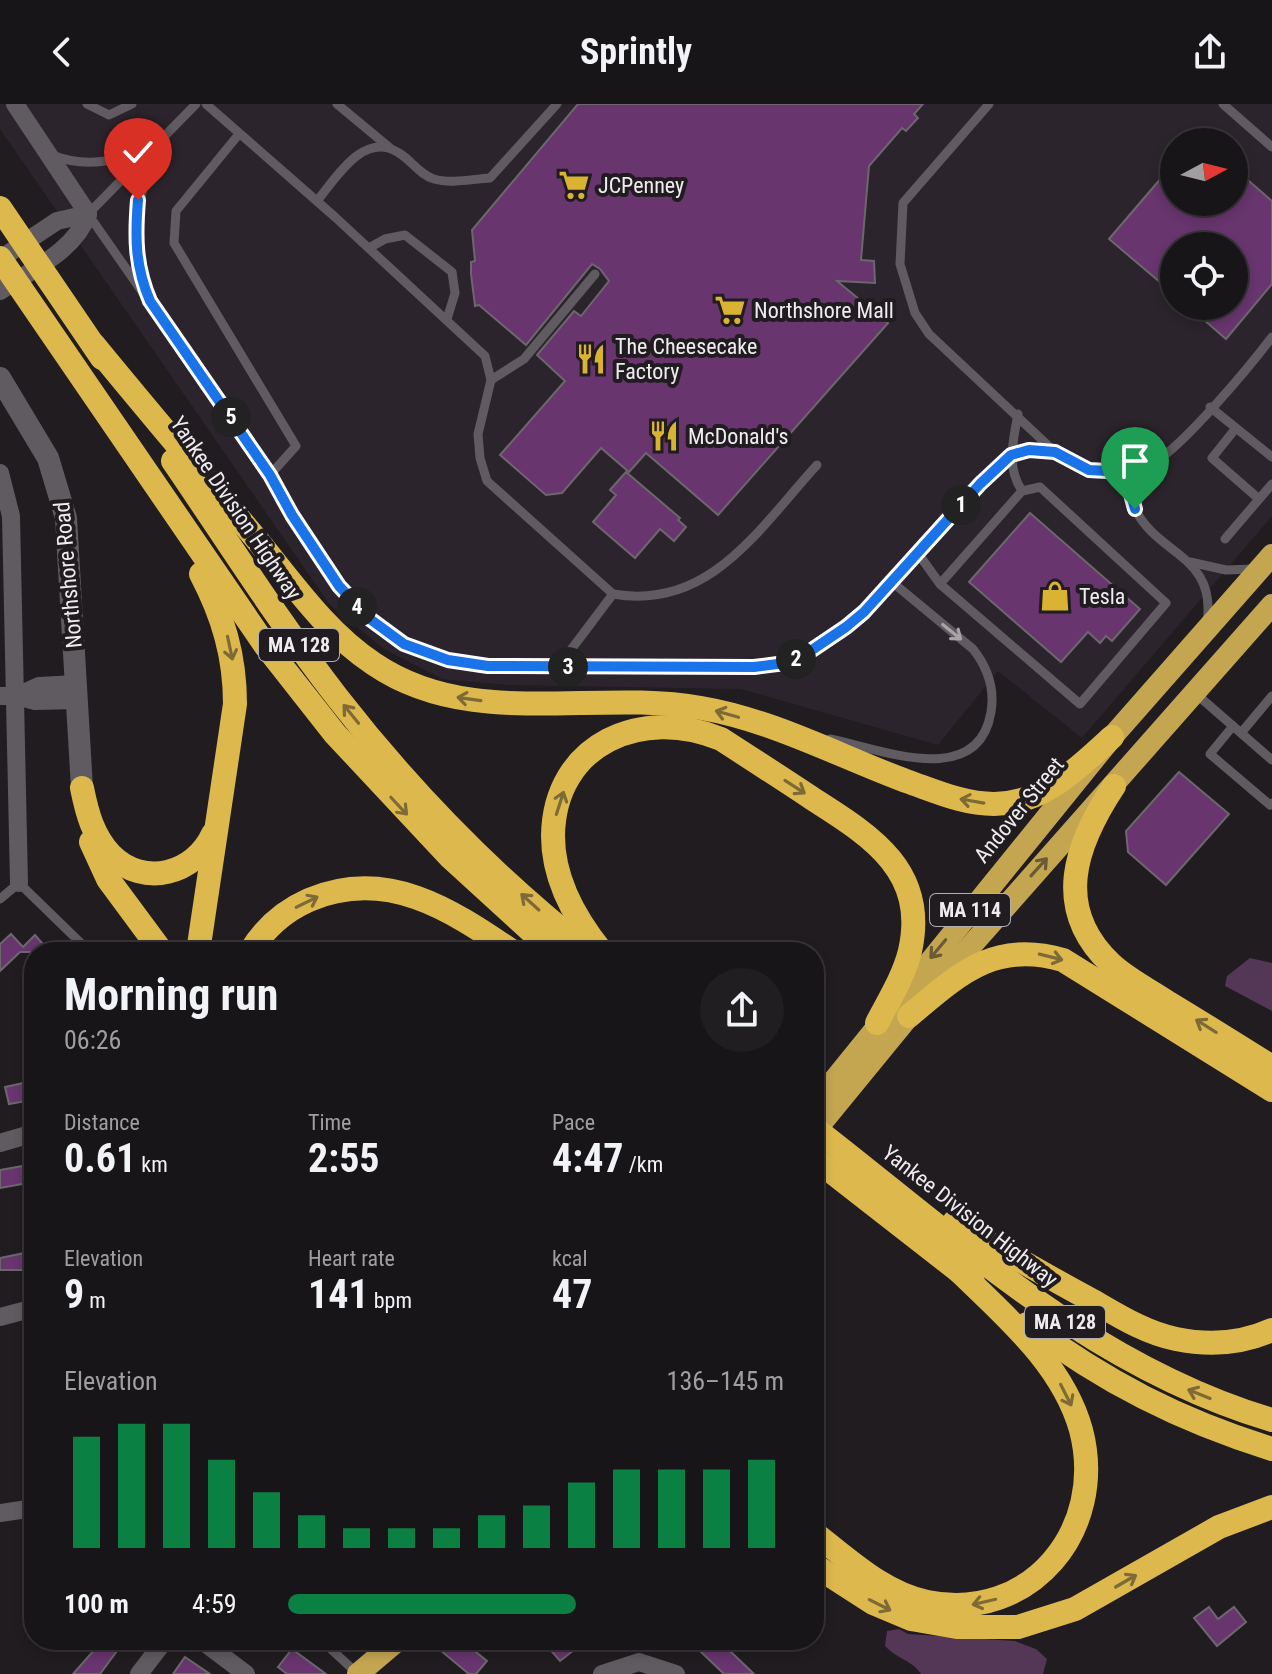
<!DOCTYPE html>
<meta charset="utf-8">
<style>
:root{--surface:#181518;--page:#211e21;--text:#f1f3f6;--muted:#9f9fa2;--line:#363437;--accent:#0b8043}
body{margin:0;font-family:"Roboto Condensed",sans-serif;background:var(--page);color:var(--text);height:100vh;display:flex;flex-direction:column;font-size:30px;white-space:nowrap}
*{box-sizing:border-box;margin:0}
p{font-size:26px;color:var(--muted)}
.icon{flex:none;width:44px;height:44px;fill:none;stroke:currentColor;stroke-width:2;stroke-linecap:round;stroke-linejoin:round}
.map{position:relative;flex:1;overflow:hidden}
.sheet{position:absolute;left:24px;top:838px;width:800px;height:708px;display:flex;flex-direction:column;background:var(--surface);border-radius:32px;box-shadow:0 4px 12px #0003,0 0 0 2px var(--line)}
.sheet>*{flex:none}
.needle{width:52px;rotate:83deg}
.controls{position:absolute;left:1160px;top:24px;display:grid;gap:16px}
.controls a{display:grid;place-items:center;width:88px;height:88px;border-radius:50%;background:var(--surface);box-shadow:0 4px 12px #0003,0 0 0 2px var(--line);font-size:40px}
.pin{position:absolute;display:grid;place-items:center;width:68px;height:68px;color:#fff;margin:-82px -34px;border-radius:50% 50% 50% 0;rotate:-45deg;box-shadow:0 0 8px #0007}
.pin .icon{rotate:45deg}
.km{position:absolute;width:40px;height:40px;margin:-20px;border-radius:50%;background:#222;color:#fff;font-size:22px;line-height:40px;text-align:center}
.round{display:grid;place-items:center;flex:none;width:84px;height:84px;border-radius:42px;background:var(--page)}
.head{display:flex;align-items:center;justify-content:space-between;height:136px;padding:0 40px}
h1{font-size:44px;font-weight:700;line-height:60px}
.stats{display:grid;grid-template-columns:repeat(3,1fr);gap:12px;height:136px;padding:8px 40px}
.stats div{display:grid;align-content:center}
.stats b{font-size:40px;font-weight:700}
.stats small{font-size:22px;font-weight:400}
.stats p{font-size:22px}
.chart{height:224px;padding:16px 40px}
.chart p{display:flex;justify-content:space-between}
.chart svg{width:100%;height:144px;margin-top:8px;stroke:var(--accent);stroke-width:6}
ul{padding:0 40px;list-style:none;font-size:26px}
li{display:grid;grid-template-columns:128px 96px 1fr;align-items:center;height:60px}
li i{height:20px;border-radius:10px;background:var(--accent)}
header{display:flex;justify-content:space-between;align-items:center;height:104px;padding:0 40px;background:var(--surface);font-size:36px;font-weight:700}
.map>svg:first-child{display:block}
</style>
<header><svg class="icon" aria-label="back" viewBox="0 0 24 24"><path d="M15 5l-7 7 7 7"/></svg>Sprintly<svg class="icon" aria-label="share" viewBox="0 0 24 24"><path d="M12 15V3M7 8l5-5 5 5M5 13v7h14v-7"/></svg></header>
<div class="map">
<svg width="1272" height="1570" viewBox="0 0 1272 1570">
<rect width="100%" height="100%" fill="#201c20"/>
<path fill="#2c242c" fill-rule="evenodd" d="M0 0H1272V412L1082 634 998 567 938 641 741 585 507 581 442 575 384 545 330 501 0 25ZM1174 38H1234V98H1174ZM1174 142H1234V202H1174Z"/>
<g fill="#543657">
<polygon points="1250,854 1272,859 1272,907 1225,882 1227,872"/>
<path d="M899 1525 908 1530 1015 1537 1036 1545 1047 1555 1043 1570H921C912 1556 897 1555 885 1542L887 1527Z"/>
</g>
<g fill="#68356e" stroke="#6c676d" stroke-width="2">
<polygon points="578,0 923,0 914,10 918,14 906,27 902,24 869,62 861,156 874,157 875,179 837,177 888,219 718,411 646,349 629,368 601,344 562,389 546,391 500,351 565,277 537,251 574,207 581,212 609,177 600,165 592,160 526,241 479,201 475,202 471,170 471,158 475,157 472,126"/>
<polygon points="1174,59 1174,98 1234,98 1234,64 1272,97 1272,180 1226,235 1188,202 1234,202 1234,142 1174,142 1174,190 1109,135"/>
<polygon points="626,368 680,414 678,416 686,423 674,437 660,425 635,454 593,418 616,391 610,386"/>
<polygon points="1030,409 1140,505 1112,537 1106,532 1100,539 1088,528 1061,558 969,478"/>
<polygon points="1179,668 1229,710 1166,781 1128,748 1126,727"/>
<polygon points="11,830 23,843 35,831 50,848 20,848 0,867 0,840"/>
<polygon points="28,978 32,996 9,1000 5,983"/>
<polygon points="34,1060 34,1078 0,1084 0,1066"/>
<polygon points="34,1147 34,1166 0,1166 0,1154"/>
<polygon points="1209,1503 1218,1515 1234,1503 1246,1518 1217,1542 1194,1514"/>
<polygon points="103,1536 125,1536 100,1570 73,1570"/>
<polygon points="428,1536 461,1536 487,1557 476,1570 469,1570"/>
<polygon points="556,1536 587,1536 560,1557 548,1543"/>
<polygon points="712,1536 727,1536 733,1542 729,1546 754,1570 724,1570 701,1548"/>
<polygon points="292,1545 326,1570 287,1570 278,1563"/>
<polygon points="185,1553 210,1570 173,1570"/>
</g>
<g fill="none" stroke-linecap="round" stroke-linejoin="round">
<g stroke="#605b60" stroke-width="9">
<polyline points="87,0 109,11 132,0"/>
<path d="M196 0 88 110 270 371C300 427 333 489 384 527 446 573 530 563 602 563 653 563 704 563 754 563 845 556 907 460 963 398 977 383 993 361 1011 351 1045 333 1063 360 1091 366 1113 371 1136 368 1156 357 1185 340 1250 262 1272 233"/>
<polyline points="206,0 335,113 485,252 491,276 478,330 480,354 487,377 613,490 558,563"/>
<polyline points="337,0 390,44"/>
<polyline points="989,0 903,99 900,160 915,209 929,230 1055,348"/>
<polyline points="1223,0 1272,43"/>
<polyline points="239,30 176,107 174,139 296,342 270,371"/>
<path d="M52 51C87 65 120 57 153 41"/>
<path d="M317 97C336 74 364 26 399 49 411 56 420 71 434 75 451 80 473 75 490 74L557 0"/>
<polyline points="369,144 385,135 405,131 452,168 455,189 447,215"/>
<path d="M144 183C124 137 140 87 158 43"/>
<polyline points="491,276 524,255 595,170"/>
<polyline points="1210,303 1272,353"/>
<path d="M1018 310C1013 337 1006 363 1022 387L940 480 1080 600 1166 499 1040 383 1022 387"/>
<polyline points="1236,324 1212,354 1259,395"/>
<path d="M1125 368C1128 380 1130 394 1135 405 1158 452 1217 451 1207 519"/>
<polyline points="1225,435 1272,380"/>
<polyline points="917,448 940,480"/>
<polyline points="1190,458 1226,466 1253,465"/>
<path d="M613 490C710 507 760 423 817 361"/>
<polyline points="1195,589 1272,656"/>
<polyline points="1233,622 1210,650 1270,701 1272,699"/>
<polyline points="1241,629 1272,592"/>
<path d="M830 635C878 644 978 687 991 608 995 584 988 564 973 545L892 478"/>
<polyline points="0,795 19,779 90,848"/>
<polyline points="321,1536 358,1570"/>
</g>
<g stroke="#605b60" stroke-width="18">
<polyline points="15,0 88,110"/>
<polyline points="0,155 57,117 88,110"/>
<path d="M0 187C31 166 75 147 88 110"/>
<polyline points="0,369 11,412 19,779"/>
<polyline points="0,592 17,592 35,597 77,596"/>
<polyline points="17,592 39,582 76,580"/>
<polyline points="0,1039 34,1029"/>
<polyline points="0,1213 34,1204"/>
<polyline points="0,1409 34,1404"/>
<polyline points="201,1536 246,1570"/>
<polyline points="139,1570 165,1536"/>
<polyline points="602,1570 639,1558 676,1570"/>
</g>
<polyline stroke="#605b60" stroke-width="22" points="0,274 48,354 66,414 82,684"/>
<g stroke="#c4a651" stroke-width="22">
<polyline points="814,1001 1112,633 1272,451"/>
<polyline points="814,1028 909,912 1272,501"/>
<polyline points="358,1570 398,1536"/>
</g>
<g stroke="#ddb94d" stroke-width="24">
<polyline points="0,104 102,254"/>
<polyline points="0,154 265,541 335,630 451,754 554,848"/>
<path d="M94 241C148 307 203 372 258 437 293 480 327 529 374 560 471 626 592 585 701 604 772 616 839 652 906 677 935 687 963 700 994 700 1043 700 1078 664 1112 633"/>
<path d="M173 357C227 436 278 517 337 593 410 687 495 774 589 848"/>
<path d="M1114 682C1075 741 1052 804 1111 860 1127 875 1149 886 1167 898 1202 919 1237 941 1272 963"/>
<path d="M82 684C87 709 93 732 111 751 144 784 195 770 213 730"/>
<polyline points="91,738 108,775 162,848"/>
<path d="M198 848 235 600C235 552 223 512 201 470"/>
<path d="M250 848C264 825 284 807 309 796 386 763 450 805 513 848"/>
<path d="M602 848C576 816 553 775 553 732 554 639 643 602 721 635 752 655 783 675 813 695 871 732 928 767 910 847 904 872 889 896 877 919"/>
<path d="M909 912C959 870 994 836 1063 856L1272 986"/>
<path d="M814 1024C960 1137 1091 1262 1272 1316"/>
<polyline points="814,1054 973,1178"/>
<path d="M954 1118C1000 1145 1046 1172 1093 1197 1119 1212 1146 1229 1176 1235 1210 1242 1241 1240 1272 1226"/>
<path d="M1027 1220C1105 1278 1179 1316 1272 1345"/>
<path d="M814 1429C848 1455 883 1489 927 1498 1031 1519 1107 1425 1081 1326 1063 1261 1007 1214 961 1169"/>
<polyline points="814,1461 873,1499 911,1515 957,1523 1018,1523 1075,1505 1219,1423 1272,1403"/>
</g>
</g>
<defs><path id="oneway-shaft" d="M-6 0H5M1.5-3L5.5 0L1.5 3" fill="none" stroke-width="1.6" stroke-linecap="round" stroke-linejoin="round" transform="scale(2)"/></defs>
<use stroke="#a8a4a8" href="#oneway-shaft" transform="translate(952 528) rotate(39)"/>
<g stroke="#7e6a36">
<use href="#oneway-shaft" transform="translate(230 544) rotate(78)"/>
<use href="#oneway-shaft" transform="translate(469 595) rotate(-172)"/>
<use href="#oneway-shaft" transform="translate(351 610) rotate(-129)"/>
<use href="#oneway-shaft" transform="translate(727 610) rotate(-164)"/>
<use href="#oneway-shaft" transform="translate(795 683) rotate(33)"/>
<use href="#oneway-shaft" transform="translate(972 697) rotate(-170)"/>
<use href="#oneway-shaft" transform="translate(560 699) rotate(-72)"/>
<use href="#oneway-shaft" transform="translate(399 702) rotate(47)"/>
<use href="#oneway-shaft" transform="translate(307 798) rotate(-26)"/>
<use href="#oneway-shaft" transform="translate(530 798) rotate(-138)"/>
<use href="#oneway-shaft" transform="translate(1051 853) rotate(14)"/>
<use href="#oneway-shaft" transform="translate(1206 922) rotate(-148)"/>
<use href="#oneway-shaft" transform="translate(1199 1290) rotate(-158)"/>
<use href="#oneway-shaft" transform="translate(1066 1291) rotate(63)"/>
<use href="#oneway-shaft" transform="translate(1126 1477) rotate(-30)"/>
<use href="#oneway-shaft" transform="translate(984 1498) rotate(167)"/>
<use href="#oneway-shaft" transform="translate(880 1501) rotate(27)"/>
</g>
<g stroke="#6a5a36">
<use href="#oneway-shaft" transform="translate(1039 763) rotate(-48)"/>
<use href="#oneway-shaft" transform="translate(938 845) rotate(130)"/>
</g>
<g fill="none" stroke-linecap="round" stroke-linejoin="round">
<g stroke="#fff" stroke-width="16">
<path id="route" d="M138 96C135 133 135 162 150 197L270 371 292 411 339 482 370 515 404 540 448 556 488 562 754 563 785 559 800 554 846 523 864 508 980 380 1011 351 1029 346 1055 348 1089 366 1125 368 1135 405"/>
</g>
<use href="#route" stroke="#1a73e8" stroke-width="10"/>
</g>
<defs>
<g id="supermarket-bare" transform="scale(2.4)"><path d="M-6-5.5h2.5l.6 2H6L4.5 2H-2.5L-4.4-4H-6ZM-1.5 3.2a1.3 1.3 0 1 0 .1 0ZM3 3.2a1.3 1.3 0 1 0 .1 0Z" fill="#dab333" stroke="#201c20" stroke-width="2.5" paint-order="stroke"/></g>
<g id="restaurant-bare" transform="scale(2.4)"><path d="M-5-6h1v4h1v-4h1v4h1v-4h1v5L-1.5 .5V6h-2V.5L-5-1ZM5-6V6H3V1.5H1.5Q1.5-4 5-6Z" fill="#dab333" stroke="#201c20" stroke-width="2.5" paint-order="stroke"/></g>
<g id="shop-bare" transform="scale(2.4)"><path d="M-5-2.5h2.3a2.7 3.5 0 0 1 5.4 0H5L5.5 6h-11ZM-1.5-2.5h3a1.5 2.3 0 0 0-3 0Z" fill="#dab333" stroke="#201c20" stroke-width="2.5" paint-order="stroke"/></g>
</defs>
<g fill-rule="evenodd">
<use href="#supermarket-bare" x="574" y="81"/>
<use href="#supermarket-bare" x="730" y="206"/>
<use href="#restaurant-bare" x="591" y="255"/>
<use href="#restaurant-bare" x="664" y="332"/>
<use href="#shop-bare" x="1055" y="492"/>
</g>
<g text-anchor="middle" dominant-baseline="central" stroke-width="8" stroke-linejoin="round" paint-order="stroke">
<g fill="#201c20" stroke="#b1aeb1" stroke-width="2">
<rect x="259" y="525" width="80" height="32" rx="6"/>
<rect x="930" y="790" width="80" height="32" rx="6"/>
<rect x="1025" y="1202" width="80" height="32" rx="6"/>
</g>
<g font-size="20" font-weight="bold" fill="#efecef">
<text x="299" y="541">MA 128</text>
<text x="970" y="806">MA 114</text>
<text x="1065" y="1218">MA 128</text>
</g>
<g font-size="22" fill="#efecef" stroke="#201c20" text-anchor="start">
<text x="598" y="81">JCPenney</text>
<text x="754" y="206">Northshore Mall</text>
<text x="615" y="242">The Cheesecake<tspan x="615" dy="25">Factory</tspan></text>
<text x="688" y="332">McDonald's</text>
<text x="1079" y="492">Tesla</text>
</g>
<g font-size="22" fill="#efecef" stroke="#201c20">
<text transform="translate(236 404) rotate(56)">Yankee Division Highway</text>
<text transform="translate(68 471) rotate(-95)">Northshore Road</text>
<text transform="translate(1019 706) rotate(-51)">Andover Street</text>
<text transform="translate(970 1112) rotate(38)">Yankee Division Highway</text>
</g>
</g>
</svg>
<div class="controls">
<a><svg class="needle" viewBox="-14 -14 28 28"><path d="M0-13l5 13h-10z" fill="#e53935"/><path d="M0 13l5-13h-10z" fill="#9f9fa2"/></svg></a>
<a><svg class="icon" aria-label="locate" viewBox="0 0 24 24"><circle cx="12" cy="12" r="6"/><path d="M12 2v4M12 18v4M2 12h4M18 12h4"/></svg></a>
</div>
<div class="pin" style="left:1135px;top:405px;background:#1e9e55"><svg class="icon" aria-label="arrive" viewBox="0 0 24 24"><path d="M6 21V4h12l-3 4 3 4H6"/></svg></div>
<div class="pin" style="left:138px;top:96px;background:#d93025"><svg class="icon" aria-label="check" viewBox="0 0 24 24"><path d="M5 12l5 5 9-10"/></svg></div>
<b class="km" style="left:961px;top:401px">1</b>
<b class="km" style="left:796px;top:555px">2</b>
<b class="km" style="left:568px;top:563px">3</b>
<b class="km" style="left:357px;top:503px">4</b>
<b class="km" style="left:231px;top:313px">5</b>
<section class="sheet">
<div class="head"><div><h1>Morning run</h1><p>06:26</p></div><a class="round"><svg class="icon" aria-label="share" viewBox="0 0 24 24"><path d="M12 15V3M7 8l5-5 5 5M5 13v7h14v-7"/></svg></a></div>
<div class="stats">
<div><p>Distance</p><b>0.61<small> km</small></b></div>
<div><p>Time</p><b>2:55</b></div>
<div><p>Pace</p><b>4:47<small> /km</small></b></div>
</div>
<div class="stats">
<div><p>Elevation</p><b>9<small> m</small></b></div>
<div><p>Heart rate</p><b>141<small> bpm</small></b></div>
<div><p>kcal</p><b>47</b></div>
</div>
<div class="chart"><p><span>Elevation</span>136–145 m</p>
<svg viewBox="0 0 160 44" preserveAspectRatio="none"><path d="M5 44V10M15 44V6M25 44V6M35 44V17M45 44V27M55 44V34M65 44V38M75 44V38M85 44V38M95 44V34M105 44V31M115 44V24M125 44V20M135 44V20M145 44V20M155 44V17"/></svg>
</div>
<ul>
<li><b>100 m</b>4:59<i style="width:58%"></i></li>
</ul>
</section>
</div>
